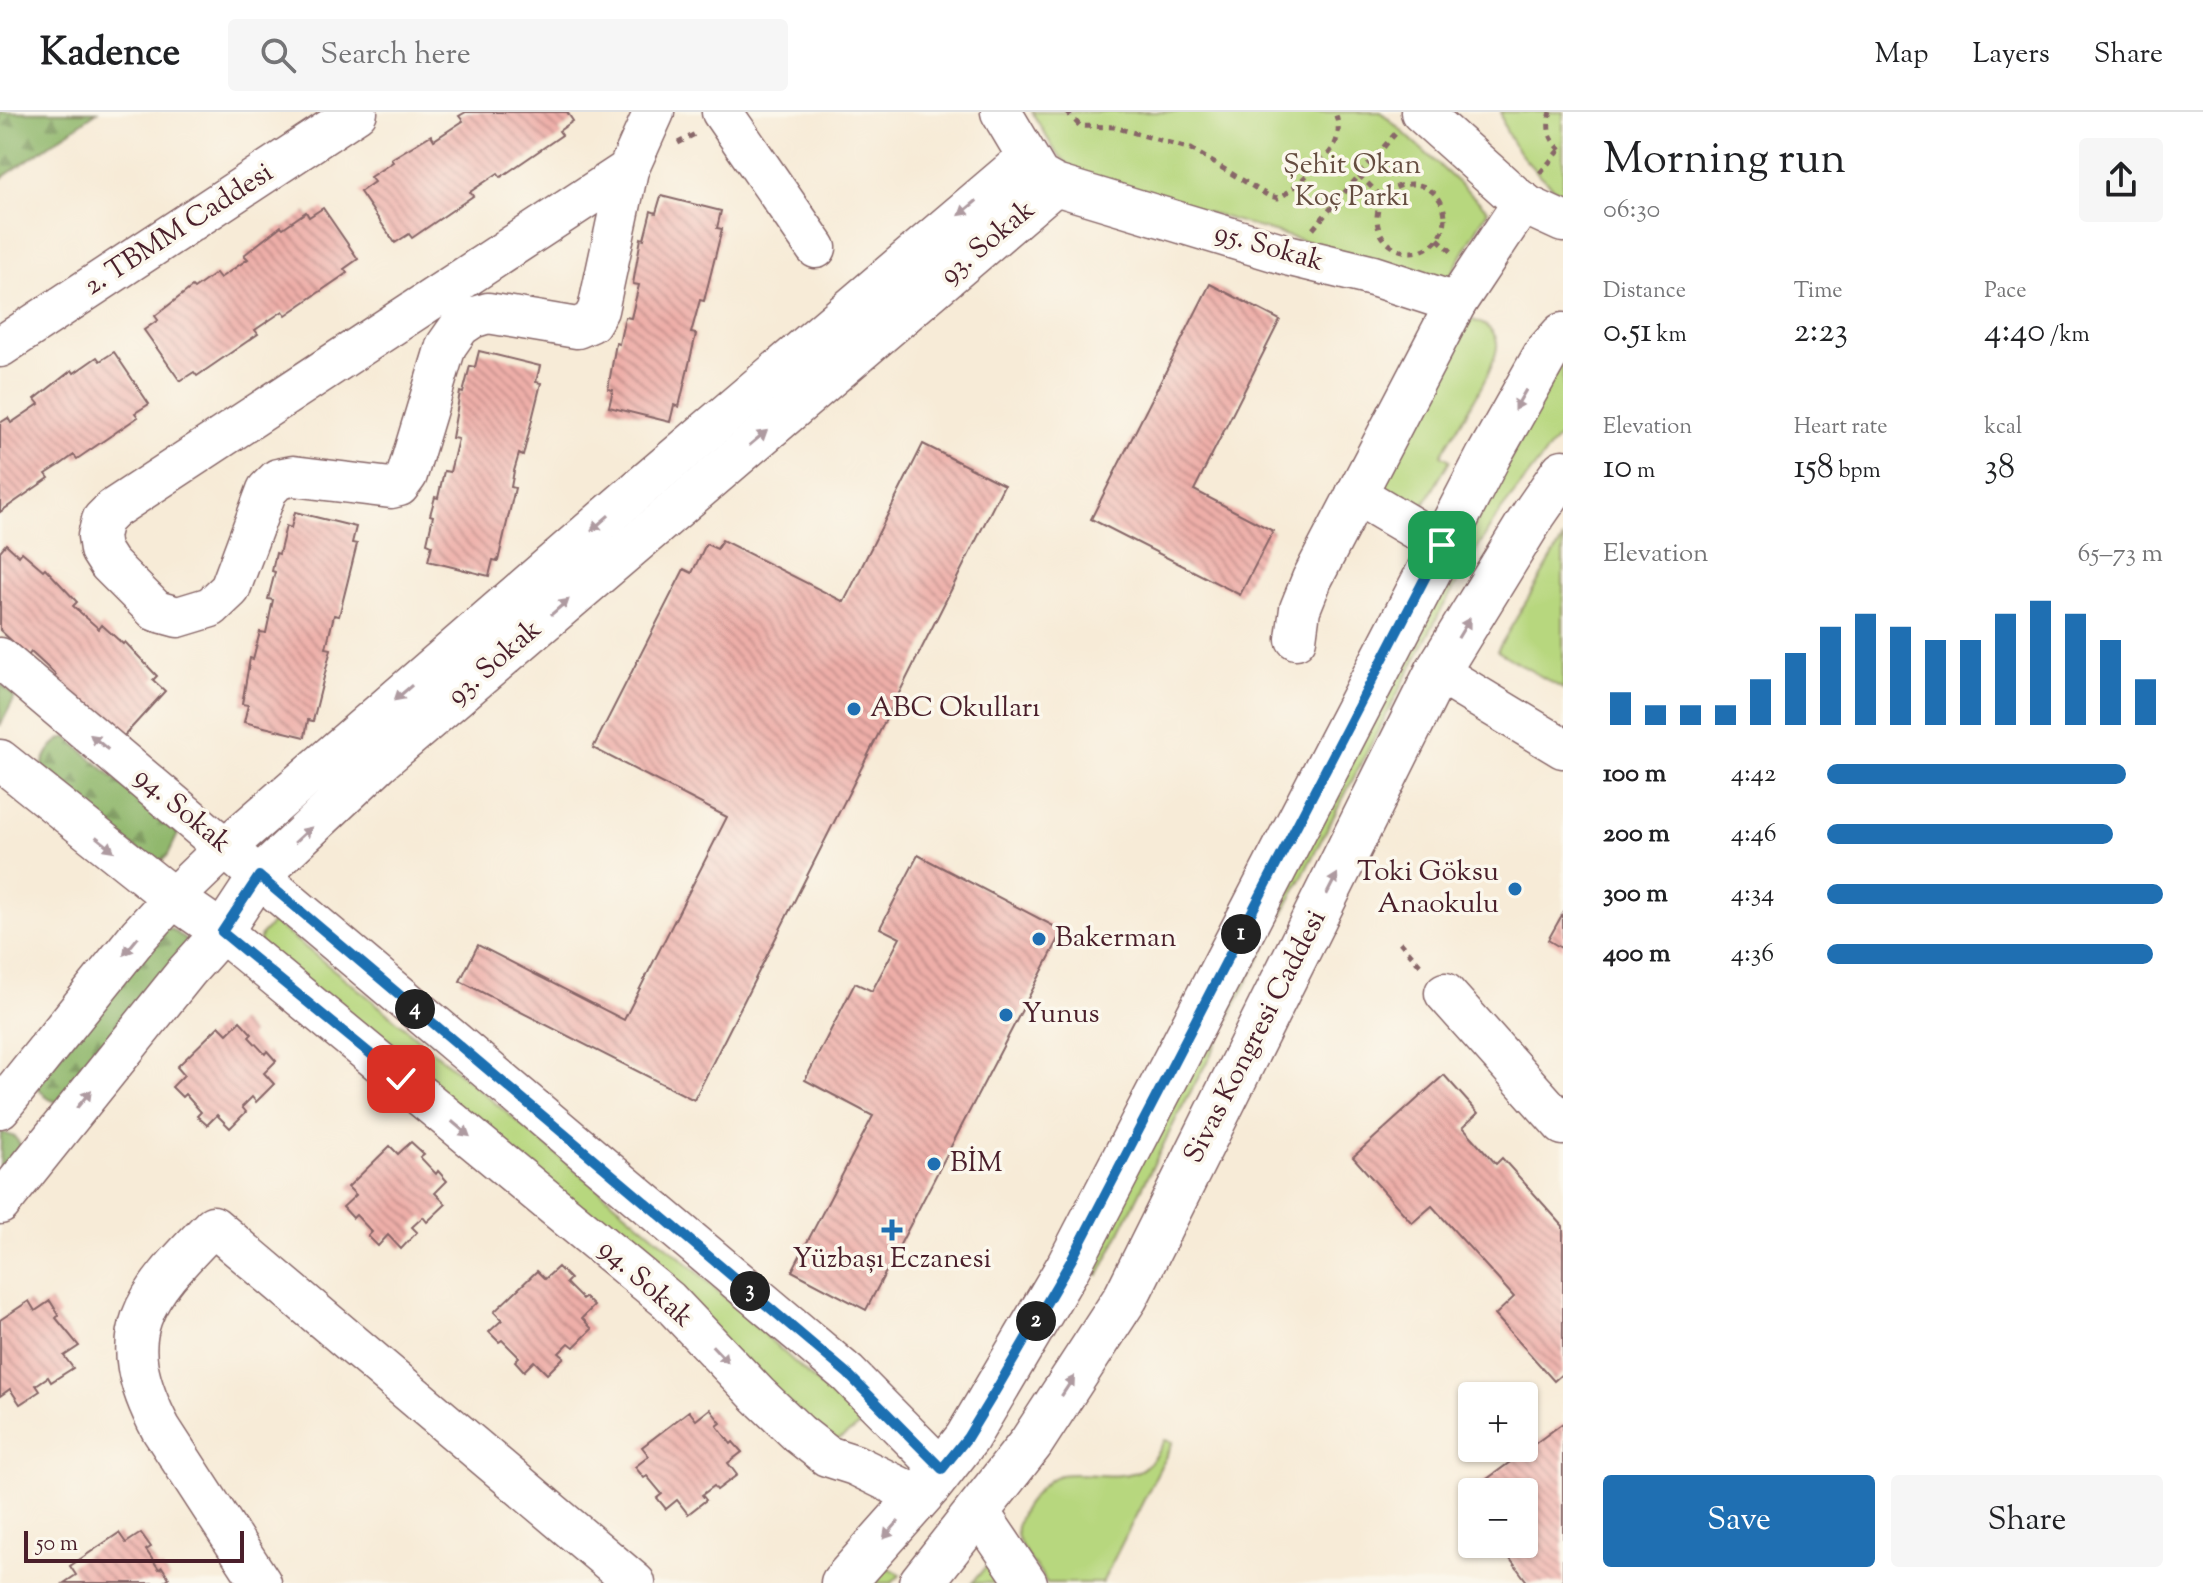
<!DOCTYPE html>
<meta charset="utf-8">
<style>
:root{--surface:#fff;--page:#f6f6f6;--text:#202124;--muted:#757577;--line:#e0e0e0;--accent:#1f6fb2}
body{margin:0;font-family:"Sorts Mill Goudy",serif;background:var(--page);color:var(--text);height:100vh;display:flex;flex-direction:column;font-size:30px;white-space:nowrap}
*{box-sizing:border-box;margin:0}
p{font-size:26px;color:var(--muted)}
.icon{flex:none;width:44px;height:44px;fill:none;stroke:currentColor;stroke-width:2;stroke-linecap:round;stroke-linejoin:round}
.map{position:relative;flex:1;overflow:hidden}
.sheet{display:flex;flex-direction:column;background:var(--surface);width:640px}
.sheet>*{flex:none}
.fabs{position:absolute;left:1458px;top:1270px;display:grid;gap:16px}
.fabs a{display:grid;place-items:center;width:80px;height:80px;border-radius:8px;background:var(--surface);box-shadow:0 2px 6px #0004;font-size:40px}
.scale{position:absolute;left:24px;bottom:20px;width:220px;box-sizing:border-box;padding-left:8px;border:4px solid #4a1f2b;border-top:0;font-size:22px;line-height:28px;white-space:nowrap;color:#4a1f2b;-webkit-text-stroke:6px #fbf7ec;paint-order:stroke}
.pin{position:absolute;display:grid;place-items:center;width:68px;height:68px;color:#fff;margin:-34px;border-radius:16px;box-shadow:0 4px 12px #0006}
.km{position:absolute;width:40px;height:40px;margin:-20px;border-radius:50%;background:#222;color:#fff;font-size:22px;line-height:40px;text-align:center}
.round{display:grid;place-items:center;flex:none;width:84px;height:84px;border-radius:8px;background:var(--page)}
.headline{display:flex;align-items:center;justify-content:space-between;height:136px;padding:0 40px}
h1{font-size:44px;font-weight:600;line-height:60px}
.stats{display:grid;grid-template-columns:repeat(3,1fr);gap:12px;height:136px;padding:8px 40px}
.stats div{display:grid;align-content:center}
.stats b{font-size:34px;font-weight:600}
.stats small{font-size:22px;font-weight:400}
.stats p{font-size:22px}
.chart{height:224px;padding:16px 40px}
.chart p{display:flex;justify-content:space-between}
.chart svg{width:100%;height:144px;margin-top:8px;stroke:var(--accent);stroke-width:6}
.cta{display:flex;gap:16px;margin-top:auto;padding:16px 40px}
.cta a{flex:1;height:92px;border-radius:8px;background:var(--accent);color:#fff;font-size:32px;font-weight:600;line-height:92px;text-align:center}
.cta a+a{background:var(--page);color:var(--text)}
ul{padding:0 40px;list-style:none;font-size:26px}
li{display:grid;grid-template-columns:128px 96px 1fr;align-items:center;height:60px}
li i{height:20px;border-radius:10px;background:var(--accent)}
header{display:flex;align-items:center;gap:48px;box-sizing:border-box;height:112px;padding:0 40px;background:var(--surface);border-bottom:2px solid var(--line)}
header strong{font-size:38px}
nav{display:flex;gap:44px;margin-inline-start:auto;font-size:28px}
.search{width:560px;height:72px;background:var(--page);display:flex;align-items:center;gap:20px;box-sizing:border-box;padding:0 28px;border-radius:8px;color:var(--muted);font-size:30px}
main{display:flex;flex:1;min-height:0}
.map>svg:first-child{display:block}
</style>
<header>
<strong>Kadence</strong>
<div class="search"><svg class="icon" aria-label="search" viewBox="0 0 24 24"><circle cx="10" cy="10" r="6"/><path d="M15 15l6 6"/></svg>Search here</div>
<nav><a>Map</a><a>Layers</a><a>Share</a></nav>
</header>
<main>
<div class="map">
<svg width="1563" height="1471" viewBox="0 0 1563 1471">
<defs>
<pattern id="forest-firs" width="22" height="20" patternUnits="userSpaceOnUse" patternTransform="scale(2)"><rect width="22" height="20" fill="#91b86d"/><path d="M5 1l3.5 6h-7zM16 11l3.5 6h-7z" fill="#78955a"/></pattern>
<pattern id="building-back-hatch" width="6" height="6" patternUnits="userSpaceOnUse" patternTransform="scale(2)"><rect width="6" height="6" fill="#eeafa9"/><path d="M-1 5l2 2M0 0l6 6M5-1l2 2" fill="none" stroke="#c38e8a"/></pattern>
</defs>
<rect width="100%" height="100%" fill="#fbf7ec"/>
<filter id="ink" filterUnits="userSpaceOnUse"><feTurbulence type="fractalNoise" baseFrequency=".0125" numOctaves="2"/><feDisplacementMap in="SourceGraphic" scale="16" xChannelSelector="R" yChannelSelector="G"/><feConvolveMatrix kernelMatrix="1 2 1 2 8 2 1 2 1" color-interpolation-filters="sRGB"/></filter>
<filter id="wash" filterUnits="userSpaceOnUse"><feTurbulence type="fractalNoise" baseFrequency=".006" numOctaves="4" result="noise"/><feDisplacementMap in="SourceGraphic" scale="32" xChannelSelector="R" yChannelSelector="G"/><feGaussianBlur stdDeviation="1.8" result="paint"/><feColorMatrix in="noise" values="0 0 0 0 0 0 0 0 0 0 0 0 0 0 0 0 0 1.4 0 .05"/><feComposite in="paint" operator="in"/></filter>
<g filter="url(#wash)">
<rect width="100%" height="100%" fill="#f7ebd7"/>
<g fill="#b7d77e" stroke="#807b54" stroke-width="2">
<polygon points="1032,0 1381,0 1488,98 1446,171 1078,62 1055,39"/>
<path d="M1501 0H1563V83C1538 63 1505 33 1501 0Z"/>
<path d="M1464 207C1478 208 1495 215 1497 231 1500 251 1453 323 1441 343L1450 348 1420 400 1373 373Z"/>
<polygon points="1563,246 1563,319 1497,404 1440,500 1236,892 1214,937 1180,999 1099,1163 1081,1156"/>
<polygon points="1563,427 1563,577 1497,539"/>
<polygon points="273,810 367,884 693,1156 858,1309 860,1311 854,1318 835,1330 258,836 261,823"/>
<path d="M1164 1328 1173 1330 1102 1471H1047C1022 1434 999 1421 1036 1381 1043 1373 1050 1365 1061 1363 1085 1359 1112 1368 1136 1360 1149 1355 1158 1341 1164 1328Z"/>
<polygon points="988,1452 1001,1471 972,1471"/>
<polygon points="888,1455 900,1463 892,1471 871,1471"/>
</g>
<g fill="url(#forest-firs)" stroke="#6e6c4c" stroke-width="2">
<polygon points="0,0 97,0 0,67"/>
<polygon points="0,571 15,585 0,614"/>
<path d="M67 625 178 722 168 743 158 753 40 664C43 647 49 631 67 625Z"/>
<polygon points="165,815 173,818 191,832 61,992 49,987 35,973"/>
<polygon points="1,1020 15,1025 23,1037 0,1075"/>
</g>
<g id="blocks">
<g fill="url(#building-back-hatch)">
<polygon points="466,0 567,0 573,9 559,19 562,23 501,65 498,61 470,80 473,84 412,126 409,122 395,131 360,80 374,70 370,65 393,50 391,47 431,23 434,28 463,9 459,4"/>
<polygon points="661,84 721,99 717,116 722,117 704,189 700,188 691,221 696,222 679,295 674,293 670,310 609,295 613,278 608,277 616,231 619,232 625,205 631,206 639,173 633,172 641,126 644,127 651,99 656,101"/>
<polygon points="323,96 358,147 344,157 347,161 286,203 283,199 255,218 258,222 197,264 194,260 180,269 144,218 158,208 155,204 192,175 194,177 216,161 220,166 248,147 244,143 281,114 283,116 306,100 309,105"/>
<polygon points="1210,172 1280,208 1194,378 1273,419 1240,483 1091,407"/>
<polygon points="479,239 540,254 536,270 541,271 523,344 519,342 514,359 511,375 515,376 498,449 493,448 489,464 428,449 432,433 427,431 433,404 430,403 435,385 438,386 444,359 450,360 458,327 452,326 460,280 463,281 470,254 475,255"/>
<polygon points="114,240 149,292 135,301 138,305 77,347 74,343 60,353 46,362 49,366 0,400 0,311 8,306 11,311 39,292 35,287 72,258 74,261 97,245 100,249"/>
<polygon points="923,332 1004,373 694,988 460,869 478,833 624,908 727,705 593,636 684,457 692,461 706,432 717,437 722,428 844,490"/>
<polygon points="295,400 356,415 352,431 357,432 339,504 334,503 326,536 331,537 313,609 308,608 305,625 244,610 248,593 242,592 250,546 253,547 260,520 266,521 273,488 268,487 275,460 272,459 276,441 279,442 286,414 291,416"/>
<polygon points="6,432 19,444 22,440 43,458 45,456 77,490 73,494 99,517 102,513 123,532 125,530 157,564 153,568 165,579 123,625 53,567 56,563 31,540 28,544 0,518 0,439"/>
<polygon points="918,743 1063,819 866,1198 792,1159 873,1004 805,968 855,871 872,879 900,826 880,816"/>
<polygon points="1563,801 1563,837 1548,828"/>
<polygon points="240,909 252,922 249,925 265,942 267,939 276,949 264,961 274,972 256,990 252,985 242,995 246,1000 230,1016 217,1003 207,1013 197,1004 201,1000 185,982 182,985 172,975 184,963 177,955 219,914 227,922"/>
<polygon points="1444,963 1478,1001 1463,1015 1496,1052 1502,1046 1563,1114 1563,1261 1554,1269 1495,1203 1514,1185 1432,1094 1412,1111 1353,1045"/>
<polygon points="411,1030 424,1042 420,1045 436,1062 438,1059 447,1069 435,1081 446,1092 427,1110 423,1105 412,1115 417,1120 401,1137 388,1123 378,1134 368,1124 372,1120 356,1103 353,1106 343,1095 356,1083 348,1075 390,1034 398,1042"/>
<polygon points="558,1155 570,1167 566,1171 582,1187 585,1185 594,1194 582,1206 592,1217 574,1235 569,1231 559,1241 564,1245 547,1262 534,1249 524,1259 515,1249 519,1245 502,1228 499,1230 489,1220 502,1208 494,1200 537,1159 545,1167"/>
<polygon points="29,1189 35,1199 50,1189 59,1203 56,1206 79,1234 64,1244 73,1256 51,1270 48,1265 36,1273 40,1279 20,1292 10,1277 0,1284 0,1208"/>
<polygon points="710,1297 721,1311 717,1314 731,1332 733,1330 742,1340 728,1351 737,1363 717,1378 714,1374 702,1383 706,1388 688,1402 677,1388 666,1397 657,1386 662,1382 647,1364 644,1366 635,1355 649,1344 642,1335 689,1299 696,1308"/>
<polygon points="1563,1311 1563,1471 1528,1471 1499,1432 1524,1432 1524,1380 1485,1380 1479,1373"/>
<polygon points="119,1421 126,1431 141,1421 151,1435 146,1438 159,1457 162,1455 169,1466 162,1471 64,1471 76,1463 70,1454"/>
</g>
</g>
</g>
<g filter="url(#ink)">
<use href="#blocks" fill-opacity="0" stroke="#876667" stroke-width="2"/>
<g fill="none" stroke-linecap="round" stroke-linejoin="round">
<g stroke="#876667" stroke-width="43">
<g id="minor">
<polyline points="722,0 816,136"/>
<polyline points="1001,0 1039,64 1055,73 1291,144 1373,164 1456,191 1523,90"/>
<polyline points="1421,0 1518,87 1528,94 1563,110"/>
<polyline points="628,58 113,397 102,408 98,424 100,438 109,452 156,499 178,505 211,495 230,477 267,378 278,367 293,364 391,376 399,374 407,363 446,234 460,214 472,206 488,201 577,216 591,210 598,198 628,58 654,0"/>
<polyline points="0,235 357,0"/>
<polyline points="1356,382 1442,433"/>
<polyline points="1296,527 1300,497 1312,467 1456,191"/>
<polyline points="0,546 848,1262 942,1357"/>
<polyline points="1437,560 1563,636"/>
<polyline points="0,648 173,786 222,820 668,1188 758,1283 799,1322 827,1344 855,1353 920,1385"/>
<polyline points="1445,881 1563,1013"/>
<polyline points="0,996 139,823 173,786 225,736 642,374 1027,46"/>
<polyline points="0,1092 187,859 222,820 259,764 380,650 1055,73"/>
<polyline points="979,1400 1027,1471"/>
<path d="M261 1471 161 1317C109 1219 145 1184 213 1114L635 1471"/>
</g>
</g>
<g stroke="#876667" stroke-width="47">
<g id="major">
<polyline points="843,1471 931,1372 967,1326 1068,1155 1488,345 1546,242 1563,223"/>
<polyline points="921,1471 1031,1331 1126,1185 1437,560 1534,402 1563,360"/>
</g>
</g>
<g stroke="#876667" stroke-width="5" stroke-dasharray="6 6" stroke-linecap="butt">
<path d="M1067 0 1080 14 1114 15 1191 37 1267 83 1278 86C1290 80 1299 71 1309 61 1330 42 1345 30 1335 0"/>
<path d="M1551 0C1546 16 1549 27 1561 38"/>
<polyline points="678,31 697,21"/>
<polyline points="1540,61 1560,38"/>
<polyline points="1359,63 1383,86"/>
<circle cx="1411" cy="106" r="34"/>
<polyline points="1313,117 1395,22"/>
<polyline points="1438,127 1452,140"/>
<polyline points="1400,830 1423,856"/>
</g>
<use href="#minor" stroke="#fff" stroke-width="40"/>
<use href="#major" stroke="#fff" stroke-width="44"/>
</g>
<defs><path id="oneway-solid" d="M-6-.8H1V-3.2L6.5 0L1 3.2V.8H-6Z" transform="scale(2)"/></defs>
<g fill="#ae9aa0">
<use href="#oneway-solid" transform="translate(968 96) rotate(140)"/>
<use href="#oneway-solid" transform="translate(1520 288) rotate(120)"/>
<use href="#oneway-solid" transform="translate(758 326) rotate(-40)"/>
<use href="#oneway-solid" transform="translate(600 411) rotate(139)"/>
<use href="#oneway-solid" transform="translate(560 495) rotate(-41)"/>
<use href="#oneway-solid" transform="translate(1464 516) rotate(-59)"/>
<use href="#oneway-solid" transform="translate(403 581) rotate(139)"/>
<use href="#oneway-solid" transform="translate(99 630) rotate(-140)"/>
<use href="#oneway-solid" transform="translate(303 723) rotate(-43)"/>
<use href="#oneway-solid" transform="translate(105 732) rotate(39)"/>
<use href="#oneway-solid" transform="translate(1332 772) rotate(-63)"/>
<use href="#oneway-solid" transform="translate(131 834) rotate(129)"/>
<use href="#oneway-solid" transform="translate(84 987) rotate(-51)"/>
<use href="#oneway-solid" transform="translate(461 1017) rotate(40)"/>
<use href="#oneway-solid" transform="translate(720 1242) rotate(47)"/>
<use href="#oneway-solid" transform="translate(1068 1274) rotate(-57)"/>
<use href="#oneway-solid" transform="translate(891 1418) rotate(131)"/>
</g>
</g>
<g fill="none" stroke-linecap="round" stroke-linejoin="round" filter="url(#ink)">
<g stroke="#fff" stroke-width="16">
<polyline id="route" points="401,967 222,820 259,764 848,1262 942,1357 967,1326 996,1278 1072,1147 1442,433"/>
</g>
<use href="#route" stroke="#1f6fb2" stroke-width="10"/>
</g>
<g fill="#1f6fb2" stroke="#fbf7ec" stroke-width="3">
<circle cx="854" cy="597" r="8"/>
<circle cx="1515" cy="777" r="8"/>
<circle cx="1039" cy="827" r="8"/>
<circle cx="1006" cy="903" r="8"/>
<circle cx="934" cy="1052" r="8"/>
<path d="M888 1106h8v8h8v8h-8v8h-8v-8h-8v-8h8z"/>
</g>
<g text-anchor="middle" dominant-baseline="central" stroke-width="7" stroke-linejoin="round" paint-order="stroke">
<g font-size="28" fill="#654d40" stroke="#fbf7ec">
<text x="1352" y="54">Şehit Okan<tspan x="1352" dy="32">Koç Parkı</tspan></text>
</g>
<g font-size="28" fill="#4a1f2b" stroke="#fbf7ec">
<text transform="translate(179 118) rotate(-33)">2. TBMM Caddesi</text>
<text transform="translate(988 131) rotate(-40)">93. Sokak</text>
<text transform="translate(1269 136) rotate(16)">95. Sokak</text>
<text transform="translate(495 551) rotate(-41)">93. Sokak</text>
<text transform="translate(182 699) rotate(40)">94. Sokak</text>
<text transform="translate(1256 925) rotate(-63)">Sivas Kongresi Caddesi</text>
<text transform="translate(645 1172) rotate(42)">94. Sokak</text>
</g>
<g font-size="28" fill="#4a1f2b" stroke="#fbf7ec" text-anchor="start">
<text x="870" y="597">ABC Okulları</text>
<text x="1499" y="761" text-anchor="end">Toki Göksu<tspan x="1499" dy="32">Anaokulu</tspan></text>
<text x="1055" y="827">Bakerman</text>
<text x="1022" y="903">Yunus</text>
<text x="950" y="1052">BİM</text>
<text x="892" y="1148" text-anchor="middle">Yüzbaşı Eczanesi</text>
</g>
</g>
</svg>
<div class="fabs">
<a>+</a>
<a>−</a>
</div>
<div class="scale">50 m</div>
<div class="pin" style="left:1442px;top:433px;background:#1e9e55"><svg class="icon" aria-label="arrive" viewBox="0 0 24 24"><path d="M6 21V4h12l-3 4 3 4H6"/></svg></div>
<div class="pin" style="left:401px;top:967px;background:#d93025"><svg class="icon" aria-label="check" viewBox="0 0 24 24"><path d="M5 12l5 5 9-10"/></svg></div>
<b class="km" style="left:1241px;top:822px">1</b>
<b class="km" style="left:1036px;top:1209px">2</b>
<b class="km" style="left:750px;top:1179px">3</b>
<b class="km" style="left:415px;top:897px">4</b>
</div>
<section class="sheet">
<div class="headline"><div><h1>Morning run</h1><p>06:30</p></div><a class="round"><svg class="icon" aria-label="share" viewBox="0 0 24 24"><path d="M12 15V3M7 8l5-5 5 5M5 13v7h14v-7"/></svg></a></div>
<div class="stats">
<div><p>Distance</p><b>0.51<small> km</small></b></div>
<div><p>Time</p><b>2:23</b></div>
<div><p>Pace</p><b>4:40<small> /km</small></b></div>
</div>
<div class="stats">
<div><p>Elevation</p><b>10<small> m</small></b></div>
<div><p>Heart rate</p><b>158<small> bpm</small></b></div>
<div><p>kcal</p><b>38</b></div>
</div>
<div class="chart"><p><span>Elevation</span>65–73 m</p>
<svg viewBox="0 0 160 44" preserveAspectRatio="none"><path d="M5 44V34M15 44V38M25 44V38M35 44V38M45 44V30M55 44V22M65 44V14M75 44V10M85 44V14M95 44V18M105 44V18M115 44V10M125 44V6M135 44V10M145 44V18M155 44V30"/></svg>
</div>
<ul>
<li><b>100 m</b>4:42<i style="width:89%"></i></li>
<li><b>200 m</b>4:46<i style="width:85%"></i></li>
<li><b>300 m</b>4:34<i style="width:100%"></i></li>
<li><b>400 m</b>4:36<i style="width:97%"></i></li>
</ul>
<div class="cta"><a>Save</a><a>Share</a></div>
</section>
</main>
